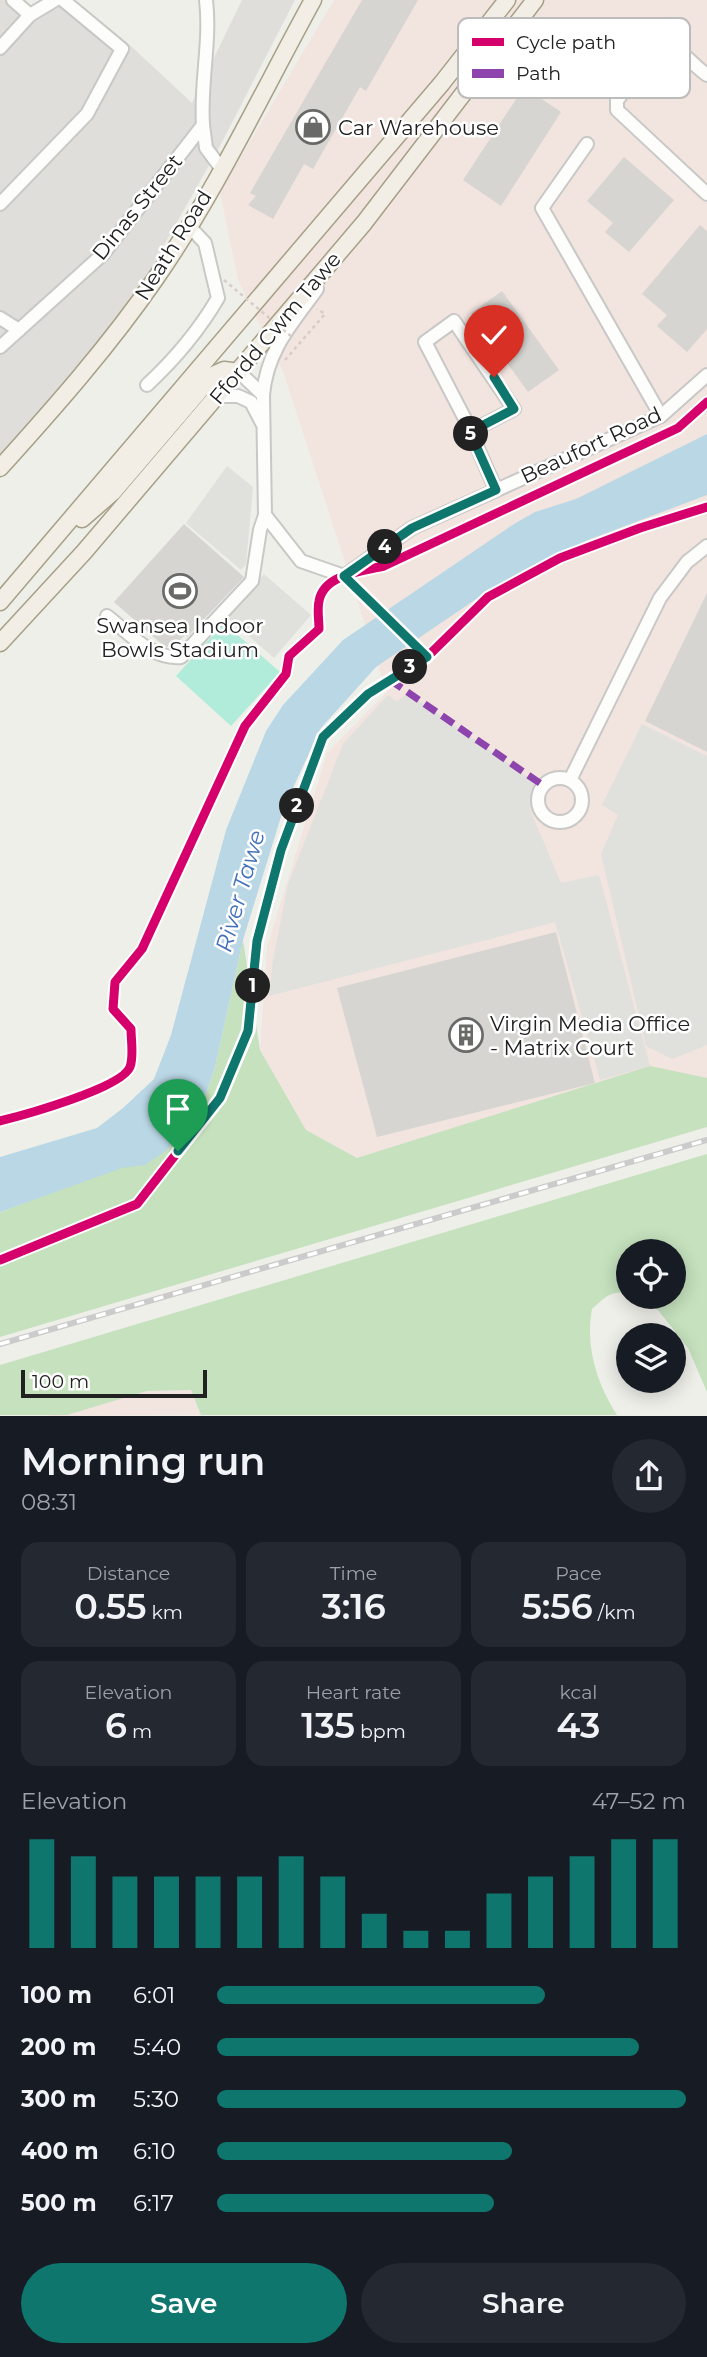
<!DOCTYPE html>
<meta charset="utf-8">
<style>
:root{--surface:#171b24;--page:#242831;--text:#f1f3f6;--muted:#9ea1a6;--accent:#0f766e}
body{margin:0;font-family:Montserrat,sans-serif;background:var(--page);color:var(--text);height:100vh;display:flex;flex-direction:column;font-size:26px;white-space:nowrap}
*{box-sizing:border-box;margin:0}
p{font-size:23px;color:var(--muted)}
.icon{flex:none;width:38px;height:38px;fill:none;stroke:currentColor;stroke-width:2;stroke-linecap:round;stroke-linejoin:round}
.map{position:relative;height:1416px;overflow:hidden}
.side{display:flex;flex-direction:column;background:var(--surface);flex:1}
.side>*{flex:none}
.fabs{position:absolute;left:616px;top:1239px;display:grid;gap:14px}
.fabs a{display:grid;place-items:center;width:70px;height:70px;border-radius:50%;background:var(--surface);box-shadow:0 4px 18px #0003;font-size:35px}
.scale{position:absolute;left:21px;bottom:18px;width:186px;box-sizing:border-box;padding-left:7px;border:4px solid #212121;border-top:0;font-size:19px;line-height:24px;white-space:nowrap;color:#212121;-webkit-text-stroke:5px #fff;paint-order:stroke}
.pin{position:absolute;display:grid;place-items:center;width:60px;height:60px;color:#fff;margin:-72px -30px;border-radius:50% 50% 50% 0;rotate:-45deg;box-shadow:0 0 7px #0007}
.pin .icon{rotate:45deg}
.km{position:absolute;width:35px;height:35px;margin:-18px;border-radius:50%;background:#222;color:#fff;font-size:19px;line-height:35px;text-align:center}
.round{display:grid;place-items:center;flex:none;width:74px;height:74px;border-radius:37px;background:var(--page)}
.overview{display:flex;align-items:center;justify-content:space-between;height:119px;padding:0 21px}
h1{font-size:38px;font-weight:600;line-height:52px}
.figures{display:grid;grid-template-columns:repeat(3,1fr);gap:10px;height:119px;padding:7px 21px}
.figures div{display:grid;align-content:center;border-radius:18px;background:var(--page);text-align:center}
.figures b{font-size:35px;font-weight:600}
.figures small{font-size:19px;font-weight:400}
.figures p{font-size:19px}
.chart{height:196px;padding:14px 21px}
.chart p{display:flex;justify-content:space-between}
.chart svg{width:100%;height:126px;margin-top:7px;stroke:var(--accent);stroke-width:6}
.primary-button{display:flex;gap:14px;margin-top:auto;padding:14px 21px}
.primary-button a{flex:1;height:80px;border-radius:42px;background:var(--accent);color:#fff;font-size:28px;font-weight:600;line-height:80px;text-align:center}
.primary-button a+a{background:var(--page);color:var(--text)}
ul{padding:0 21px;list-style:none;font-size:23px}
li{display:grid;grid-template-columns:112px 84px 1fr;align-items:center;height:52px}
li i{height:18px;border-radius:9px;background:var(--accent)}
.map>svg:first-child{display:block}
</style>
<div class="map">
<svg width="707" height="1416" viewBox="0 0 707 1416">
<rect width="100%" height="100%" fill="#efefea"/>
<polygon fill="#dfdedb" points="0,0 4,0 23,17 71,0 131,46 192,103 242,0 295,0 220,146 146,277 67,382 0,458"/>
<g fill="#f2e4df">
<polygon points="334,0 707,0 707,1080 357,1158 306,1130 260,1050 267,947 327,753 387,692 284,374 238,280 220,192"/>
<polygon points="191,1390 201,1415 48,1416 147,1391"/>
</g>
<g fill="#c5e1bd">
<polygon points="243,940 260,1050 306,1130 357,1158 650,1066 707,1078 707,1127 0,1337 0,1212 167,1150 189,1123 206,1094 215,1067"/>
<path d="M707 1154V1392L688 1348 658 1310 633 1297H674V1251H628V1295C614 1287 602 1300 592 1309 585 1346 597 1384 617 1415H201L191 1390 147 1391 67 1415H0V1365Z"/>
</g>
<polygon fill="#b1ebda" points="224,623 280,672 231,726 176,676"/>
<g fill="#e0e0dd">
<polygon points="227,466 253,487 246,564 241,570 186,523"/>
<polygon points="264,574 311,615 274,658 227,617"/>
<polygon points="408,693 535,782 531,812 561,883 599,875 650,1066 600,1080 555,922 269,996 273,960 288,884 343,744 388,695 397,702"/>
<polygon points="642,724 707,756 707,1045 672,1059 646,1046 601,854 618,815 602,805"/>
</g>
<polygon fill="#bad7e6" points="707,434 707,495 588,540 528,568 488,591 376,667 321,728 284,807 243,940 215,1067 206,1094 189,1123 167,1150 145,1165 122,1168 0,1212 0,1157 97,1128 123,1108 154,1079 171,1035 226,830 266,731 283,705 343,640 514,524 535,512 576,499"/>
<g fill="#d6d5d1">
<polygon points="362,0 418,0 366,91 360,87 313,169 304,164 273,219 248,205 256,196 250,193"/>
<polygon points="524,87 561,112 501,206 463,180"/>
<polygon points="624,157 674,200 629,252 605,232 613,223 587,201"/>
<polygon points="700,225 707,231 707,329 687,352 657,326 667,315 642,294"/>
<polygon points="502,291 559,370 528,392 471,313"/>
<polygon points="184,524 244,577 187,637 185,635 172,648 164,646 114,602"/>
<polygon points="707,593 707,752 645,721"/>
<polygon points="556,932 595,1083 377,1137 337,988"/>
</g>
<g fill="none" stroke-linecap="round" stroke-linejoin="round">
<g stroke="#c8c8c6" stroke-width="16">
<g id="minor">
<polyline points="13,0 30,15"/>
<polyline points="0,48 30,15 55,0"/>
<path d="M707 75C691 64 683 47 661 48L617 100V110L707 194"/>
<path d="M203 125C200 83 211 42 206 0"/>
<polyline points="587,144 542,208 661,416"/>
<polyline points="0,204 87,114 122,49 63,0"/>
<polyline points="0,318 19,330"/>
<polyline points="0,347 103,254 203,125 206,148 221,168"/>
<polyline points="239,372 263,395 265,515 301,561 344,576 412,528 661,416 707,375"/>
<path d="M147 385C176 358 198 332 218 298L205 243 189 226"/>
<path d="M263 395C267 350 291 325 317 289"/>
<polyline points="218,396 238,396 251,402 262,423"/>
<polyline points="470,432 514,409 454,321 425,342 465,419 496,490"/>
<path d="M107 616C129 633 152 660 181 657L252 581 260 530 265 515"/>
<circle cx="560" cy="800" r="22"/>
<polyline points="570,780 660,598 687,562 707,546"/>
</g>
</g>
<g stroke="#a6a086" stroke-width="19">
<g id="major">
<path d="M0 468C55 407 109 346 156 278 215 193 263 91 313 0"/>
<polyline points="82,519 113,492 213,375 224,370 239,372"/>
<polyline points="0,602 442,83 507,0"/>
<polyline points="0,643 84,552 364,223 535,0"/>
</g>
</g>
<polyline stroke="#d8ccc8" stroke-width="2.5" stroke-dasharray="3.5 3.5" stroke-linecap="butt" points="285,360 325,314 317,309"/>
<use href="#minor" stroke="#fdfdfc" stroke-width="12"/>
<use href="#major" stroke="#f2eee6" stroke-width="16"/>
<g stroke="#cbcbcb" stroke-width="6">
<polyline id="rail" points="0,1344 707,1140"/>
</g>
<use href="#rail" stroke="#fff" stroke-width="3.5" stroke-dasharray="10" stroke-linecap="butt"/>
<polyline stroke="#d8ccc8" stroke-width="2.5" stroke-dasharray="3.5 3.5" stroke-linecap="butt" points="224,280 292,337"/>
<polyline stroke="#8e44ad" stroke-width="7" stroke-dasharray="14 7" stroke-linecap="butt" points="390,680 544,786"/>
<g stroke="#fff" stroke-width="13">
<g id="cycleway">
<polyline points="344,576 427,657"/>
<path d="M0 1121C24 1115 122 1088 130 1067 134 1056 131 1041 131 1029L113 1009 115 982 142 949 245 726 286 674 289 656 319 629C319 620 317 609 319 601 324 574 363 571 384 566L678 428 707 402"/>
<polyline points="0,1260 137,1204 220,1098 249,1031 257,941 281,850 323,737 368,694 427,657 488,597 560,558 640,528 707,507"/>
</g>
</g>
<use href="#cycleway" stroke="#d6006c" stroke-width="9"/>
</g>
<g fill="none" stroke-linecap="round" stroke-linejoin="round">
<g stroke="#fff" stroke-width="14">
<polyline id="route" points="178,1151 220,1098 248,1031 257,941 281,850 323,737 368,694 427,657 344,576 412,528 496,490 470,432 514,409 494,377"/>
</g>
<use href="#route" stroke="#0f766e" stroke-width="9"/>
</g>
<defs>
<g id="shop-ring" transform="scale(1.75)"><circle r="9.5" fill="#fff" stroke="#696967" stroke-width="1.5"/><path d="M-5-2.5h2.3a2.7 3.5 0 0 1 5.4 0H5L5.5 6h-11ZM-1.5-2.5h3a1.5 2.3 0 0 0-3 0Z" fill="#696967"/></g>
<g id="stadium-ring" transform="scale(1.75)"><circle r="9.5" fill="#fff" stroke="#696967" stroke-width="1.5"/><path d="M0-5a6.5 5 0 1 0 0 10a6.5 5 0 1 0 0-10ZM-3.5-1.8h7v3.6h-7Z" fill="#696967"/></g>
<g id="building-ring" transform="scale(1.75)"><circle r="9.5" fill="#fff" stroke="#696967" stroke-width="1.5"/><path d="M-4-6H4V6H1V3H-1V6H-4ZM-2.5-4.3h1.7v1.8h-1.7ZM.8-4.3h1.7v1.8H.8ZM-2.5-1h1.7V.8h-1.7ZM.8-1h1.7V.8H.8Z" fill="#696967"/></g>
</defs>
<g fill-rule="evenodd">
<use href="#shop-ring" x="313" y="127"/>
<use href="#stadium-ring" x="180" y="591"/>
<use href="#building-ring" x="466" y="1035"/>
</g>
<g text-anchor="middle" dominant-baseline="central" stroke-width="5" stroke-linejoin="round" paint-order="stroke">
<g font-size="21" fill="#212121" stroke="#fff" text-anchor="start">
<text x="338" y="127">Car Warehouse</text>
<text x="180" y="625" text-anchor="middle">Swansea Indoor<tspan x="180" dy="24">Bowls Stadium</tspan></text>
<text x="490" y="1023">Virgin Media Office<tspan x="490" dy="24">- Matrix Court</tspan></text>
</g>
<g font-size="21" fill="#212121" stroke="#fff">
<text transform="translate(137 207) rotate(-51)">Dinas Street</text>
<text transform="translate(173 245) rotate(-58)">Neath Road</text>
<text transform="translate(275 328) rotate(-50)">Ffordd Cwm Tawe</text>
<text transform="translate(591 445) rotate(-25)">Beaufort Road</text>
</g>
<g font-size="23" font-style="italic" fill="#4370bc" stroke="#fff">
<text transform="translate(240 891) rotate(-74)">River Tawe</text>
</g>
</g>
<rect x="458" y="18" width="232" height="80" rx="10" fill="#fff" stroke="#bcbcbc" stroke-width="2"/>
<rect x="472" y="38" width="32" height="8" fill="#d6006c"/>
<rect x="472" y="69" width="32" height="9" fill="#8e44ad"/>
<g font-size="19" fill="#212121">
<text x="516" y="49">Cycle path</text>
<text x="516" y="80">Path</text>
</g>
</svg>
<div class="fabs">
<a><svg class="icon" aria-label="locate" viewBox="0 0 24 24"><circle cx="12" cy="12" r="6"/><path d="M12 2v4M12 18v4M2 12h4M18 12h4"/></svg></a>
<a><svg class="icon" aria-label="layers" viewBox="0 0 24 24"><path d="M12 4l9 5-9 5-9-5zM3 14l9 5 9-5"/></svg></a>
</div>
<div class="scale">100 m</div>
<div class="pin" style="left:178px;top:1151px;background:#1e9e55"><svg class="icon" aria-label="arrive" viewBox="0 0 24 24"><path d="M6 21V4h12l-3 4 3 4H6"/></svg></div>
<div class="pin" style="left:494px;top:377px;background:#d93025"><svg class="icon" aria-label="check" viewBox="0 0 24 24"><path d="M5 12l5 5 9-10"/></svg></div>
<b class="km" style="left:253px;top:986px">1</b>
<b class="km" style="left:297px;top:806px">2</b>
<b class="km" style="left:410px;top:667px">3</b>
<b class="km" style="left:385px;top:547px">4</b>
<b class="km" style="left:471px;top:434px">5</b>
</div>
<section class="side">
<div class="overview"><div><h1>Morning run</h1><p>08:31</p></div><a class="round"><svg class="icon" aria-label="share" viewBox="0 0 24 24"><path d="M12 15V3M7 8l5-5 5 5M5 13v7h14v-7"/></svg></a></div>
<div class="figures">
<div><p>Distance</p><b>0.55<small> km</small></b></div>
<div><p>Time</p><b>3:16</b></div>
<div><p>Pace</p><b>5:56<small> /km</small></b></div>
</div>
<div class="figures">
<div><p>Elevation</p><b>6<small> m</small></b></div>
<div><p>Heart rate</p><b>135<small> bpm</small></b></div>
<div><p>kcal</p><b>43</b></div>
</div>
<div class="chart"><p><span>Elevation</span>47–52 m</p>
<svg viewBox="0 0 160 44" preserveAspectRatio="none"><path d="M5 44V6M15 44V12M25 44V19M35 44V19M45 44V19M55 44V19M65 44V12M75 44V19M85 44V32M95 44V38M105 44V38M115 44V25M125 44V19M135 44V12M145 44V6M155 44V6"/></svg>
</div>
<ul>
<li><b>100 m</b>6:01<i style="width:70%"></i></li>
<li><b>200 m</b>5:40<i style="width:90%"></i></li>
<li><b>300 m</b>5:30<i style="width:100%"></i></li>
<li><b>400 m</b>6:10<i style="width:63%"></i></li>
<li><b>500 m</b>6:17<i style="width:59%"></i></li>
</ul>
<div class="primary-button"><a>Save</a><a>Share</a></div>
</section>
